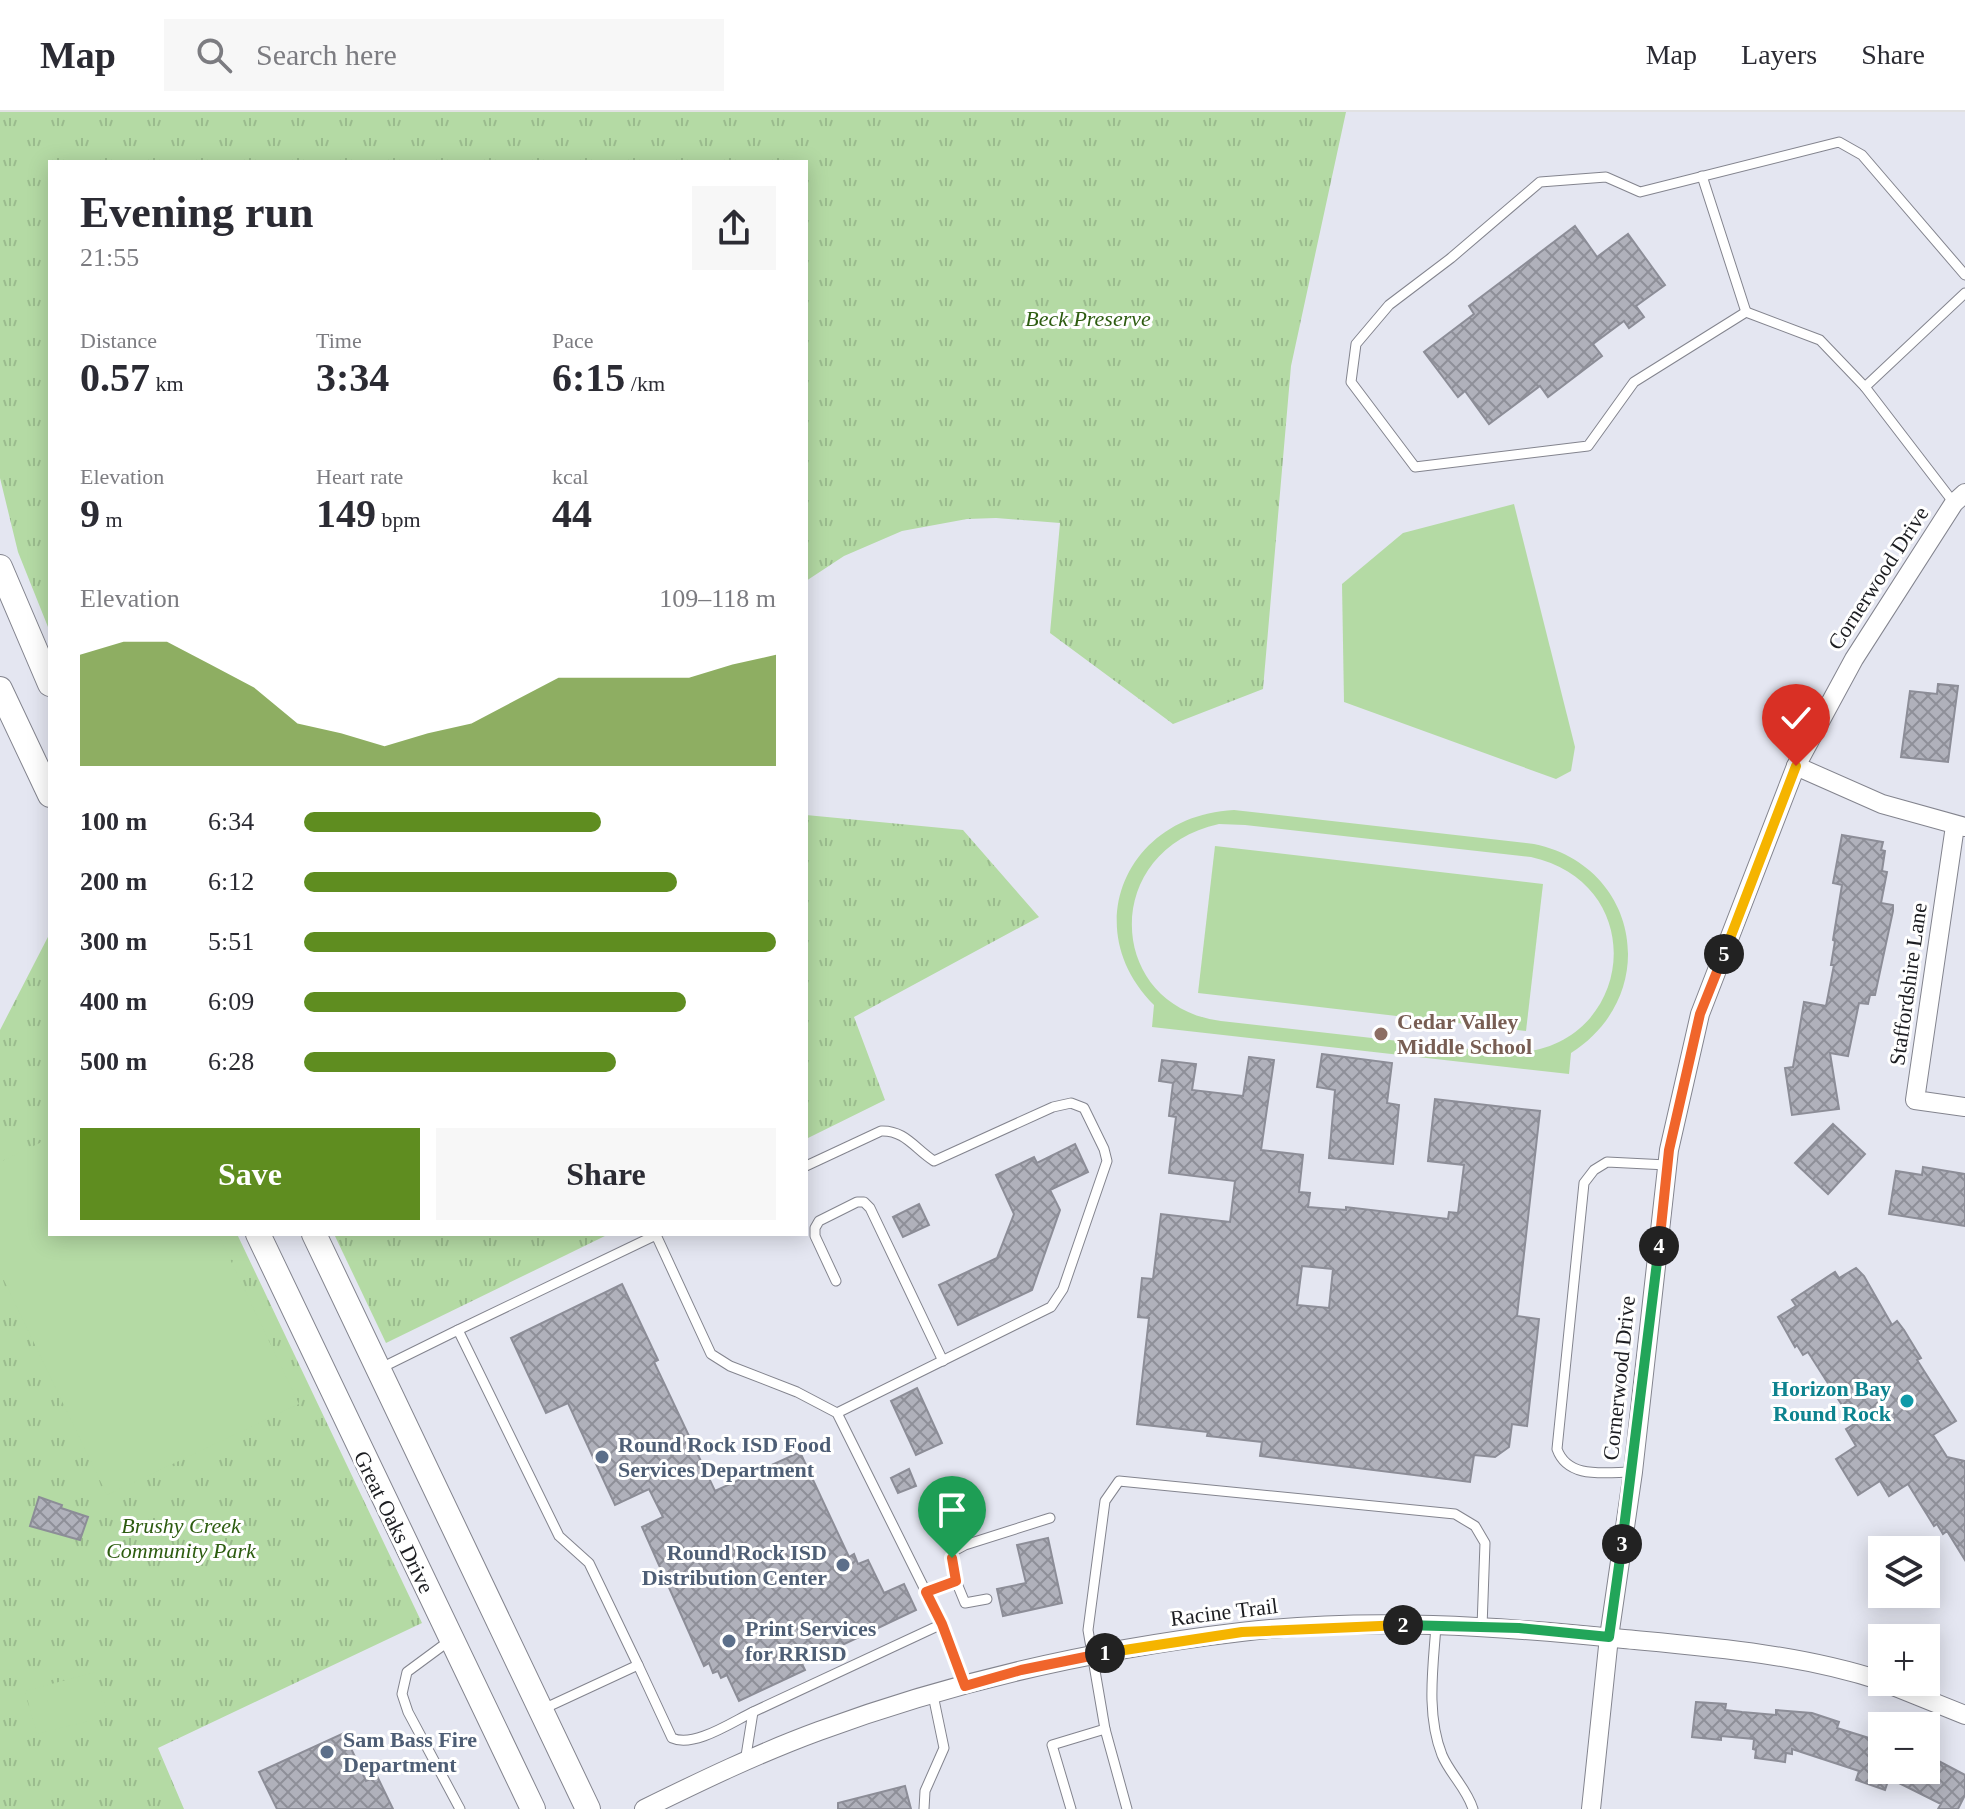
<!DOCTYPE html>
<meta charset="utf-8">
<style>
:root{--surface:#fff;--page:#f7f7f7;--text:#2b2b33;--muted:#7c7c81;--line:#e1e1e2;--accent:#5f8d20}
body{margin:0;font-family:"Times New Roman",serif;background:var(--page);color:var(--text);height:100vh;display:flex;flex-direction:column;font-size:30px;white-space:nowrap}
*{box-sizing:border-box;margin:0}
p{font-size:26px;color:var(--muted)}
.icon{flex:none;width:44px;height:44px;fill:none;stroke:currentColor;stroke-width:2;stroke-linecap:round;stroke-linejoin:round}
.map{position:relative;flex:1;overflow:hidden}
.side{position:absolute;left:48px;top:48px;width:760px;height:1076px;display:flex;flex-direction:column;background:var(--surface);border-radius:0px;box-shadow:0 4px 20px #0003}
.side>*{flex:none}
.tools{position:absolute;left:1868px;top:1424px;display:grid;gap:16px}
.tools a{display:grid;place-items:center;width:72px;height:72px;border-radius:0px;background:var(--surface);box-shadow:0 4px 20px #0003;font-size:40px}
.pin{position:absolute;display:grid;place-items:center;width:68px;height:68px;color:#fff;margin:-82px -34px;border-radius:50% 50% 50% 0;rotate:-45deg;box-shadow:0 0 8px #0007}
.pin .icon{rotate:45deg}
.km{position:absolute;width:40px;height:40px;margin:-20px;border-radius:50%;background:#222;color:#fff;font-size:22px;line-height:40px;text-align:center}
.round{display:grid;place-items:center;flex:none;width:84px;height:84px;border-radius:0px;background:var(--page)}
.overview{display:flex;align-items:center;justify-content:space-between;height:136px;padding:0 32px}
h1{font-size:44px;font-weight:800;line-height:60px}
.figures{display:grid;grid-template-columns:repeat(3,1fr);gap:12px;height:136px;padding:8px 32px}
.figures div{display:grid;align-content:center}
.figures b{font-size:40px;font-weight:800}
.figures small{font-size:22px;font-weight:400}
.figures p{font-size:22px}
.chart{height:224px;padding:16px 32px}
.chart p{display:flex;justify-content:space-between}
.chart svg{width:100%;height:144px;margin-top:8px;fill:var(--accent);opacity:.7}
.button{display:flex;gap:16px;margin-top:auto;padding:16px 32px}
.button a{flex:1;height:92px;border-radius:0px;background:var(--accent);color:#fff;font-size:32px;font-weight:800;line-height:92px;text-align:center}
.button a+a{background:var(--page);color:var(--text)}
ul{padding:0 32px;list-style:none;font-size:26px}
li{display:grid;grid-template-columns:128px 96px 1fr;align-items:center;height:60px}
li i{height:20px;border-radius:10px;background:var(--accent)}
header{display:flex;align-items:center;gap:48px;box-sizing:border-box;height:112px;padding:0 40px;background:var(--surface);border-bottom:2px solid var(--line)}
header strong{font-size:38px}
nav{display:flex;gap:44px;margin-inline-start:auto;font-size:28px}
.search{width:560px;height:72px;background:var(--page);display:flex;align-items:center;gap:20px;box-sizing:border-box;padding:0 28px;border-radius:0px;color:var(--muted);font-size:30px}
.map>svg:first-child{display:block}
</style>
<header>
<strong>Map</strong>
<div class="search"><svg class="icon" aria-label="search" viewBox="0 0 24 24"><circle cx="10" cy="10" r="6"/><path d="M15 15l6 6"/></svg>Search here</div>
<nav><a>Map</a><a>Layers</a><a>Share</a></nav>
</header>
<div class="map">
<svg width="1965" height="1697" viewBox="0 0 1965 1697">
<defs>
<pattern id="park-tufts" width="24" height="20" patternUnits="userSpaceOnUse" patternTransform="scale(2)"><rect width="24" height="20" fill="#b4daa4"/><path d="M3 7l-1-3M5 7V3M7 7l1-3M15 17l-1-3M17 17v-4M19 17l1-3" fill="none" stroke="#9abb8d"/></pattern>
<pattern id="building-cross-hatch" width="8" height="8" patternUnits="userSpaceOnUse" patternTransform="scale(2)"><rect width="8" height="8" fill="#b0b1bb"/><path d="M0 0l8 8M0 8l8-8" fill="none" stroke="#8e8f98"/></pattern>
</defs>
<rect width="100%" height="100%" fill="#e4e6f1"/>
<g fill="url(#park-tufts)">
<polygon points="0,0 1346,0 1291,254 1263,577 1173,612 1050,521 1060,411 996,406 967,407 902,419 844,444 806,469 806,50 50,50 50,520 18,440 0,366"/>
<polygon points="806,703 963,718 1039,805 854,905 885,988 806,1027"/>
<polygon points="50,821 50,1122 237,1122 422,1511 158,1636 184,1697 0,1697 0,918"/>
<polygon points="334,1122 609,1122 386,1231"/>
</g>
<g fill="#b4daa4" fill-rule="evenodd">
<polygon points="1514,392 1575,635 1571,659 1556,667 1344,590 1342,472 1403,421"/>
<path d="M1234 698 1534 732C1640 754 1662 883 1571 941L1569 962 1152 915 1154 893C1077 816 1127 703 1234 698ZM1219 712 1245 713 1531 745C1656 773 1633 944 1505 941L1221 909C1105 894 1100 738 1219 712Z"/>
<polygon points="1215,734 1543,772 1526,919 1198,881"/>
<polygon points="50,1026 50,1122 218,1122 299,1292 107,1383 0,1160 0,1050"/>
<polygon points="96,1560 108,1604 37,1622 25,1579"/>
</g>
<g fill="url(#building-cross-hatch)" stroke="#8c8d97" stroke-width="2" fill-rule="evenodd">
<polygon points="1575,114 1597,145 1628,122 1665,173 1636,194 1644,205 1629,216 1624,209 1593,232 1602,244 1548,285 1540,274 1489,312 1465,279 1458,285 1424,240 1474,202 1469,194"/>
<polygon points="1938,572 1958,574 1948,650 1901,645 1910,579 1937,582"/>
<polygon points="1842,723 1883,730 1881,738 1885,739 1882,759 1887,760 1881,791 1893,793 1893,799 1875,883 1870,883 1868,892 1859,891 1848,944 1830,941 1839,997 1792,1003 1785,956 1793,955 1804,890 1826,894 1834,853 1831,853 1835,829 1833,828 1842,773 1833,771"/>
<polygon points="1322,942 1392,951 1387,991 1399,993 1393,1052 1329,1046 1335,978 1317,975"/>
<path d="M1249 945 1274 948 1261 1038 1303 1043 1299 1080 1310 1081 1308 1095 1346 1098V1095L1448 1107 1449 1100 1458 1101 1464 1053 1428 1049 1435 987 1540 999 1517 1204 1539 1207 1527 1314 1512 1312 1509 1335 1495 1345 1474 1343 1470 1370 1260 1344 1262 1330 1207 1324 1208 1320 1137 1312 1149 1206 1138 1205 1142 1166 1153 1167 1161 1102 1230 1110 1235 1069 1169 1061 1176 1005 1169 1004 1173 971 1159 969 1162 948 1196 952 1192 978 1243 984ZM1302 1154 1333 1157 1329 1196 1297 1193Z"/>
<polygon points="1833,1012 1865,1042 1828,1082 1795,1051"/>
<polygon points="1075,1032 1088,1060 1050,1078 1060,1098 1032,1178 958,1213 939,1173 997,1146 1014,1102 996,1063 1034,1045 1037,1051"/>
<polygon points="1923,1055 1965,1062 1965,1114 1889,1102 1896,1059 1922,1063"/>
<polygon points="919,1092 929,1113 903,1125 893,1105"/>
<polygon points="1856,1156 1864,1164 1892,1213 1897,1209 1904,1218 1921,1246 1917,1248 1956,1309 1933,1323 1947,1345 1965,1349 1965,1448 1947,1419 1943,1422 1937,1412 1934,1414 1908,1372 1889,1384 1880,1369 1858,1383 1836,1347 1856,1334 1846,1317 1854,1312 1808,1240 1803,1243 1797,1233 1795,1235 1778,1205 1796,1194 1792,1188 1835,1160 1839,1166"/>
<polygon points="622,1172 658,1248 654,1250 715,1379 800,1340 849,1445 854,1442 858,1452 868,1448 884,1481 904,1472 916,1498 802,1552 805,1558 739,1589 727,1563 721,1566 718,1559 713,1561 709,1551 704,1554 642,1415 663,1405 649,1377 615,1393 568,1291 546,1301 511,1226"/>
<polygon points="917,1276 942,1331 916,1343 891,1289"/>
<polygon points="909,1357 916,1374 898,1381 891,1366"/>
<polygon points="39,1385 62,1393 61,1396 88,1405 80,1428 30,1414"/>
<polygon points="1048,1426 1062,1491 1003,1504 997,1477 1026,1471 1017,1433"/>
<polygon points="1696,1590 1726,1592 1725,1598 1742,1600 1776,1603 1776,1598 1812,1601 1839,1610 1837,1616 1882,1630 1882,1658 1926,1658 1931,1645 1965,1663 1965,1683 1958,1697 1938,1697 1941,1692 1889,1666 1885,1678 1856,1668 1859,1659 1792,1637 1792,1642 1786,1641 1785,1650 1755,1646 1756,1638 1753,1637 1754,1627 1721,1624 1721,1628 1692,1625"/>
<polygon points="344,1621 366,1669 377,1664 393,1697 277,1697 259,1660"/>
<polygon points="905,1674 911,1697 838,1697 838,1691"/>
</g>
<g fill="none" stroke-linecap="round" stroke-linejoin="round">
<g stroke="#83848e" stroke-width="11">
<g id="service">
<polyline points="1702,64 1746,200"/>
<polyline points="1865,275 1965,181"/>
<polyline points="1954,391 1865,275 1820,228 1746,200 1634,270 1588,334 1415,355 1351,270 1356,232 1389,193 1451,146 1540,70 1606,65 1640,80 1839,30 1862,43 1965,163"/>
<path d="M806 1054 881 1019C905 1018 915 1037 934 1049L1053 995 1071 991 1084 996 1104 1037 1107 1049 1063 1177 1051 1195 837 1301"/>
<polyline points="836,1169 815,1124 815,1116 819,1109 857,1090 864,1090 870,1096 943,1249"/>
<polyline points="458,1218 656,1123 711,1242 730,1254 797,1280 837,1301 942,1512"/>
<polyline points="381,1256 458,1218 559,1424 589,1451 638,1553 541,1598"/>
<path d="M1633 1360C1606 1360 1568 1368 1557 1337L1584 1071 1594 1058 1607 1050 1667 1053"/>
<polyline points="956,1469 965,1491 987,1487"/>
<polyline points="926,1480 956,1469 952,1446 954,1439 965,1433 1050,1406"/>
<path d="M1436 1514C1433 1556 1426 1602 1442 1643 1450 1662 1467 1677 1473 1697"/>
<polyline points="449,1529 407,1560 402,1582 408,1600 460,1697"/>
<path d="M638 1553 672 1626C694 1636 732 1610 753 1600"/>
<polyline points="1105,1617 1127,1697"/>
<polyline points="745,1650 753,1600 942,1512 965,1573"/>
<polyline points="924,1697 925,1679 944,1636 933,1583"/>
<polyline points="1071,1697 1052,1633 1105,1617 1088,1518 1105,1389 1119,1369 1455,1402 1475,1414 1485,1431 1482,1515"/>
</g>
</g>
<g stroke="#83848e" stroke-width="20">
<g id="minor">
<polyline points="1796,654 1882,692 1965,715"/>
<polyline points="1955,714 1915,988 1965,995"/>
<polyline points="1883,1570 1965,1603"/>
<path d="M644 1697C701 1669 759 1641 819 1619 954 1569 1098 1537 1241 1520 1368 1505 1498 1514 1624 1527 1710 1535 1800 1542 1882 1569"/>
<polyline points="1591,1697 1609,1525 1633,1360 1669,1038 1700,902 1796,654 1854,547 1954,391 1965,381"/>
</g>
</g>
<g stroke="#83848e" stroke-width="26">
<g id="tertiary">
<polyline points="0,455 50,572"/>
<polyline points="0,577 50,683"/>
<polyline points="258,1122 533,1697"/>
<polyline points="314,1122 588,1697"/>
</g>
</g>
<use href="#service" stroke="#fff" stroke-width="9"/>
<use href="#minor" stroke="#fff" stroke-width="18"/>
<use href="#tertiary" stroke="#fff" stroke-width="24"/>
</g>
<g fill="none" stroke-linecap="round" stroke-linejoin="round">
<g stroke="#fff" stroke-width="16">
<polyline id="split-1" points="952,1446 956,1469 926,1480 942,1512 965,1574 1021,1558 1105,1541"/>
</g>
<g stroke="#fff" stroke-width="16">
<polyline id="split-2" points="1105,1541 1242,1520 1403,1513"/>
</g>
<g stroke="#fff" stroke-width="16">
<polyline id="split-3" points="1403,1513 1519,1516 1609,1525 1622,1432"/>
</g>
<g stroke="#fff" stroke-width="16">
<polyline id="split-4" points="1622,1432 1659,1134"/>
</g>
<g stroke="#fff" stroke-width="16">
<polyline id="split-5" points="1659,1134 1669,1038 1700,902 1724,842"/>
</g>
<g stroke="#fff" stroke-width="16">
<polyline id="split-6" points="1724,842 1796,654"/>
</g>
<use href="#split-1" stroke="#f0652b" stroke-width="10"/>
<use href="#split-2" stroke="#f5b400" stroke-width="10"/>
<use href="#split-3" stroke="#22a559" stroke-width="10"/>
<use href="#split-4" stroke="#22a559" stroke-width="10"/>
<use href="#split-5" stroke="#f0652b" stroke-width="10"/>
<use href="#split-6" stroke="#f5b400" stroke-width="10"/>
</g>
<circle fill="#8d6e63" stroke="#fff" stroke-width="3" cx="1381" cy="922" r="8"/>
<circle fill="#0f9aa8" stroke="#fff" stroke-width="3" cx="1907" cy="1289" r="8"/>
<g fill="#5c6f8a" stroke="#fff" stroke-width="3">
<circle cx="602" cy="1345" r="8"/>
<circle cx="843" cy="1453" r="8"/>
<circle cx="729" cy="1529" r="8"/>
<circle cx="327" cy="1640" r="8"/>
</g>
<g text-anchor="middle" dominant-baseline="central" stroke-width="6" stroke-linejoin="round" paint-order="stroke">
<g font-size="22" font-style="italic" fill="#2d5c10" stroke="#fff">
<text x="1088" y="206">Beck Preserve</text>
<text x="181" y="1413">Brushy Creek<tspan x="181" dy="25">Community Park</tspan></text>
</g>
<g font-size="22" fill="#1c1d21" stroke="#fff">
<text transform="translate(1878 466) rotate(-57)">Cornerwood Drive</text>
<text transform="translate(1908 872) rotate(-82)">Staffordshire Lane</text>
<text transform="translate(1619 1266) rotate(-84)">Cornerwood Drive</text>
<text transform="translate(394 1410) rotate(64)">Great Oaks Drive</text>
<text transform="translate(1224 1500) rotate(-7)">Racine Trail</text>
</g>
<g font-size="22" font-weight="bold" fill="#785e54" stroke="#fff" text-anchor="start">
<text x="1397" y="909">Cedar Valley<tspan x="1397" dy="25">Middle School</tspan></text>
</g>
<g font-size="22" font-weight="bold" fill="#0d838f" stroke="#fff" text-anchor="end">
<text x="1891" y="1276">Horizon Bay<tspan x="1891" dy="25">Round Rock</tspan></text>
</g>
<g font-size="22" font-weight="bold" fill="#4e5e75" stroke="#fff" text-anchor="start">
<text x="618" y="1332">Round Rock ISD Food<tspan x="618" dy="25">Services Department</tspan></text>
<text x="827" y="1440" text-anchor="end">Round Rock ISD<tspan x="827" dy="25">Distribution Center</tspan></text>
<text x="745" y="1516">Print Services<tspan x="745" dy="25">for RRISD</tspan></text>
<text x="343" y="1627">Sam Bass Fire<tspan x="343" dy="25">Department</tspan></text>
</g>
</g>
</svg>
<div class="tools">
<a><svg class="icon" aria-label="layers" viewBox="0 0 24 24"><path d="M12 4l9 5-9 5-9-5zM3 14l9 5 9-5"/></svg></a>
<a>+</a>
<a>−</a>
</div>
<div class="pin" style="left:952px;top:1446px;background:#1e9e55"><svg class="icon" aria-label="arrive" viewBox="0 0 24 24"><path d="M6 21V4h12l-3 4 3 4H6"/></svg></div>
<div class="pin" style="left:1796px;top:654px;background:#d93025"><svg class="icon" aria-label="check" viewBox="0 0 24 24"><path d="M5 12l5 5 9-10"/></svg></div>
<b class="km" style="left:1105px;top:1541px">1</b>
<b class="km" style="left:1403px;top:1513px">2</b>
<b class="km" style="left:1622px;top:1432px">3</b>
<b class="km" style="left:1659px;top:1134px">4</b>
<b class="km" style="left:1724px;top:842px">5</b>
<section class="side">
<div class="overview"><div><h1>Evening run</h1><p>21:55</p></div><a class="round"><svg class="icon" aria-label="share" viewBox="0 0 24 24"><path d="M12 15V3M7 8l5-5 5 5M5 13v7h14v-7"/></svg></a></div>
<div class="figures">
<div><p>Distance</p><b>0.57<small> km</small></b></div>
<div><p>Time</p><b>3:34</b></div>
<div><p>Pace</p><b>6:15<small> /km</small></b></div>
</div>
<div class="figures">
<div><p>Elevation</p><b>9<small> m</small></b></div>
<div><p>Heart rate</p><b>149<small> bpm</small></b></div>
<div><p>kcal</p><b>44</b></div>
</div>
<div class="chart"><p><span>Elevation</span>109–118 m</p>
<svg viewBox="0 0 160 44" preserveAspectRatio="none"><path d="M0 44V10L10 6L20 6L30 13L40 20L50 31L60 34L70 38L80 34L90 31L100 24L110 17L120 17L130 17L140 17L150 13L160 10V44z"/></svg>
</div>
<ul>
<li><b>100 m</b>6:34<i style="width:63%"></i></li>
<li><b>200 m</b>6:12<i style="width:79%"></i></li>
<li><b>300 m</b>5:51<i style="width:100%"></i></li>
<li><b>400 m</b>6:09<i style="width:81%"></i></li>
<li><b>500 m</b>6:28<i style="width:66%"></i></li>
</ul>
<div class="button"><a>Save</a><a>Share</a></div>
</section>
</div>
